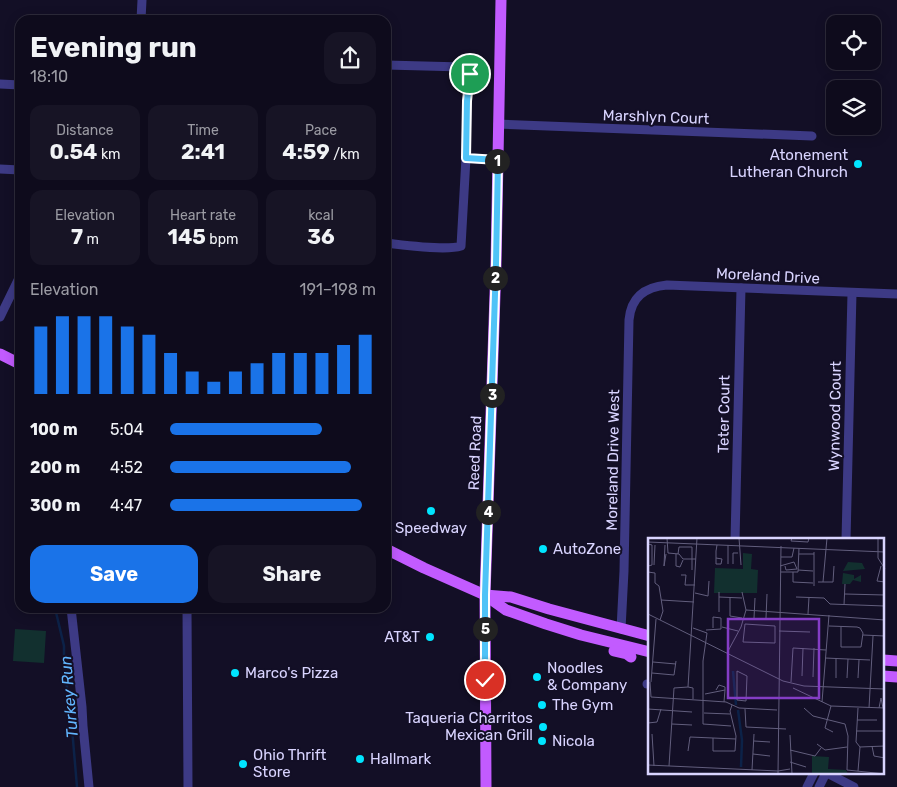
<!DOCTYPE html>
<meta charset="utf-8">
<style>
:root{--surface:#0e0b1c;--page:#171425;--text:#f1f3f6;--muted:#9b9ba3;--line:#2e2b3b;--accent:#1a73e8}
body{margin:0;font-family:Rubik,sans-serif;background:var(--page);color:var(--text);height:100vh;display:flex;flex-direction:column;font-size:19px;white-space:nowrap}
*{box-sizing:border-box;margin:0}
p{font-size:16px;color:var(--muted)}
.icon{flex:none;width:28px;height:28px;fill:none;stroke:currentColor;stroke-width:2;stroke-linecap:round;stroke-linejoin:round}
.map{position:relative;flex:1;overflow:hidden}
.side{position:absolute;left:15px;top:15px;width:376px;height:598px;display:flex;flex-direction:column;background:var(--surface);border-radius:15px;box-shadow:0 2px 12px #0003,0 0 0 1px var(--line)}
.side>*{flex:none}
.controls{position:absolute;left:826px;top:15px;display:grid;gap:10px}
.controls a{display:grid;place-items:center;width:55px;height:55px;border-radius:10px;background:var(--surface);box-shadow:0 2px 12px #0003,0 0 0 1px var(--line);font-size:25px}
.pin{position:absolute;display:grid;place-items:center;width:42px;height:42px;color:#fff;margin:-21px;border:2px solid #fff;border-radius:50%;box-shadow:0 1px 5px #0007}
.km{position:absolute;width:25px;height:25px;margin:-12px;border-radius:50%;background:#222;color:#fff;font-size:14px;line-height:25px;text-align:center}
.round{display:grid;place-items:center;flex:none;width:52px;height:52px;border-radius:15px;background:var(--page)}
.summary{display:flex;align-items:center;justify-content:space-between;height:85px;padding:0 15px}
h1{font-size:28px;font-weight:700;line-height:38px}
.stats{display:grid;grid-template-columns:repeat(3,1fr);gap:8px;height:85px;padding:5px 15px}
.stats div{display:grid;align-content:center;border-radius:12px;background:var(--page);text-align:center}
.stats b{font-size:21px;font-weight:700}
.stats small{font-size:14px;font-weight:400}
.stats p{font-size:14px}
.chart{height:140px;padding:10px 15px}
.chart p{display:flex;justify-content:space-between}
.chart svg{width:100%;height:90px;margin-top:5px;stroke:var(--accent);stroke-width:6}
.action{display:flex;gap:10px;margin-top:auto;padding:10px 15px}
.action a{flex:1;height:58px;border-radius:15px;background:var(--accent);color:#fff;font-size:20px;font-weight:700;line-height:58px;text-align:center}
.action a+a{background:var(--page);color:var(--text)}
ul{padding:0 15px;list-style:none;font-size:16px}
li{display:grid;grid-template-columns:80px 60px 1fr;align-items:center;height:38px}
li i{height:12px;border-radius:6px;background:var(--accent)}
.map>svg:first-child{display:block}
</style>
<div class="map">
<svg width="897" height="787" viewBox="0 0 897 787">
<rect width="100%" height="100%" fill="#130f26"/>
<polygon fill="#12302f" points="15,629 46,631 44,663 13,661"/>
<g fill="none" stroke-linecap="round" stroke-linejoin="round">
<polyline stroke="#0c2248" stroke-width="2.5" points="55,608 64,646 64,663 72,728 77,787"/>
<g stroke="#3d3a85" stroke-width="9">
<polyline points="141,20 142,0"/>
<path d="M386 65 463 67 468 70 470 74 467 101 466 158 461 246C446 251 404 245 386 243"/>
<polyline points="0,84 20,85"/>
<polyline points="498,124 812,136"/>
<polyline points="466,158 498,160"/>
<polyline points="0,169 20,170"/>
<polyline points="0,317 20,276"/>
<polyline points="735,540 741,288"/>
<polyline points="846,540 852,293"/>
<polyline points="71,608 82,707 83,726 89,787"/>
<polyline points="187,608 188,787"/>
<path d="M621 629 624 571 629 320C631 297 645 287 667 285L897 294"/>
<polyline points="647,684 650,684"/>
<polyline points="827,773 854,787"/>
<polyline points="807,787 814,773"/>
<polyline points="819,787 826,773"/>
</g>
<g stroke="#c25bff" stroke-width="11">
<polyline points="0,354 20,364"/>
<polyline points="386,549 424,568 485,595 506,610 546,624 581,635 650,652"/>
<polyline points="485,595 511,597 549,609 650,636"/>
<polyline points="614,651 627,654 631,657"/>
<polyline points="883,660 897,661"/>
<polyline points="883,676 897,677"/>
<polyline points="486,787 485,595 496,264 501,0"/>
</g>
</g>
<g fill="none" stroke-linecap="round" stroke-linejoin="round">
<g stroke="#fff" stroke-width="10">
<polyline id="route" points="470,74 467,101 466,158 498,160 496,264 485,595 485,680"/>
</g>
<use href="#route" stroke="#4fc3f7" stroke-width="6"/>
</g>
<g fill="#00e5ff" stroke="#130f26" stroke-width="2">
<circle cx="858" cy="164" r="5"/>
<circle cx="431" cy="511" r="5"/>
<circle cx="543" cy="549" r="5"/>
<circle cx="430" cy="637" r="5"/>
<circle cx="235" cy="673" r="5"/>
<circle cx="537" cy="677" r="5"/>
<circle cx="542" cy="705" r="5"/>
<circle cx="543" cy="727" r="5"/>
<circle cx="542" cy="741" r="5"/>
<circle cx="360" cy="759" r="5"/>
<circle cx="243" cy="764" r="5"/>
</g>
<g text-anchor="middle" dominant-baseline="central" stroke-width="4" stroke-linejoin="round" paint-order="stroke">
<g font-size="15" fill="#d9d4ff" stroke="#130f26">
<text transform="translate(656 117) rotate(2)">Marshlyn Court</text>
<text transform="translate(768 276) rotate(3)">Moreland Drive</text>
<text transform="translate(724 414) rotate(-89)">Teter Court</text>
<text transform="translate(835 416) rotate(-89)">Wynwood Court</text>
<text transform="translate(475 453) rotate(-88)">Reed Road</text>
<text transform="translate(613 460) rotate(-89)">Moreland Drive West</text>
</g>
<g font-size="15" fill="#d9d4ff" stroke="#130f26" text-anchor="start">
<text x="848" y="155" text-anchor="end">Atonement<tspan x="848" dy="17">Lutheran Church</tspan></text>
<text x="431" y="528" text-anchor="middle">Speedway</text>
<text x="553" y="549">AutoZone</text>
<text x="420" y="637" text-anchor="end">AT&amp;T</text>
<text x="547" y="668">Noodles<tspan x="547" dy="17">&amp; Company</tspan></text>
<text x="245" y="673">Marco's Pizza</text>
<text x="552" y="705">The Gym</text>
<text x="533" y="718" text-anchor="end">Taqueria Charritos<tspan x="533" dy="17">Mexican Grill</tspan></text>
<text x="552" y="741">Nicola</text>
<text x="253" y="755">Ohio Thrift<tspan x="253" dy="17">Store</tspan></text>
<text x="370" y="759">Hallmark</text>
</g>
<g font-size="16" font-style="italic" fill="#62b6ff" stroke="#130f26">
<text transform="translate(69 697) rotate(-95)">Turkey Run</text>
</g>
</g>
<g transform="translate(648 538)">
<rect width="236" height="236" fill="#130f26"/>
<path d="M95 15 104 16 103 31 110 32 109 55H66L67 30 95 31ZM200 24 214 25 217 31 195 33ZM195 35 206 37V41L213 37V44L205 42 202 46H194ZM164 218 181 219 180 231 198 232 200 236H164Z" fill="#12302f"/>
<path fill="none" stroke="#0c2248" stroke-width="2.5" d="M85 133 88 167M90 172 94 202 93 229"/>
<path fill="none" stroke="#625e7d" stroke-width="1" d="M19 0 20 15 31 16 35 21H48M91 0 93 27M144 0 143 3 160 4 161 0M230 0V20L237 31M0 4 237 14M0 6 4 7V27L0 28M17 7 16 28 18 16M80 7V26M28 16V28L32 29 35 22M30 16 31 9H44V32M151 16H166M133 19H144L146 10M68 20 74 21 73 26H68V13L69 7M85 26V15H90M6 27 7 7M132 28 146 24 149 31 138 32 137 28M233 28 229 43 237 44M150 32 165 33M0 34 7 35V45L11 48M133 34H150L151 10M145 34V44L165 45M33 37H38L37 47H47M170 44H185L186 28M175 44 179 0M11 48 15 73 12 82M166 48V14M94 54 98 72M47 55 60 58 61 43M197 56 237 57M71 59 94 60M82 59V78L94 80M148 59 176 60 182 66 237 68M13 62 46 64M196 67 197 46M98 72 237 82M71 74V54M0 76 135 143 156 148 237 151M160 76 161 59M106 80 107 60M118 80 119 56M97 86 127 88V105L95 104ZM181 88 209 89 212 90 215 95 213 109H193V89M74 89 90 93M45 90 59 95 55 123V186L83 188M58 92 73 91V80L65 79V90M131 93 162 94M215 97 237 98M79 115 93 89 98 72M177 120 222 122M5 124 28 126M89 133 99 138 98 163 89 162ZM4 135 26 137 28 123M154 138 155 110M165 139 166 110M188 140V120M199 140 200 121M210 140 211 122M2 144 3 159M3 144 8 81M143 144 145 110 178 112M40 149 49 0M40 149 45 150V161M145 150 183 168 237 170M68 152 71 147 77 149V152M57 156 77 152 76 164M3 159 78 164 91 170 129 172M174 164 181 77M183 168 177 190 185 194M156 170 165 178 197 186 200 198 199 232 237 236M210 170 208 204 212 209M221 170 225 98M231 170 233 160 235 170M0 171 44 174M97 171 98 189 138 191M56 175 82 176M209 182H229M0 185 9 184 13 171M24 186 44 187M208 193H237M4 196 6 228M142 197 144 236M65 200V213H87L88 198 82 173 84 167M106 203 122 204M169 206 177 212 199 209M224 208 226 218 237 220M212 209 237 208M142 212 167 218 173 210M40 213 42 199 88 201M105 216 122 218M142 224 158 229M0 227 130 233 142 231M21 228 26 150 40 149M104 232 106 196M210 233 212 209M130 236 133 8"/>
<path fill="#843dc5" fill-opacity="0.15" stroke="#843dc5" stroke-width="2.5" d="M80 81H171V160H80Z"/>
<rect width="236" height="236" fill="none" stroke="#d9d4ff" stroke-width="2.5"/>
</g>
</svg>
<div class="controls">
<a><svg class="icon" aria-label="locate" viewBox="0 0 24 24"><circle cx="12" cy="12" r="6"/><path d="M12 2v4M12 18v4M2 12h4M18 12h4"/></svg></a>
<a><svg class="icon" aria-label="layers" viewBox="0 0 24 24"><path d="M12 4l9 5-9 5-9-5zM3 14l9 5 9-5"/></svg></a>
</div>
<div class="pin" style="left:470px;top:74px;background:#1e9e55"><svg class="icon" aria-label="arrive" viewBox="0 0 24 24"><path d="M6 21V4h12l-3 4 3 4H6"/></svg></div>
<div class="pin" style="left:485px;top:680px;background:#d93025"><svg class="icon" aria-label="check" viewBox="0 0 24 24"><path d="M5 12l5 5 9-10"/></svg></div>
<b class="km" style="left:497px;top:161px">1</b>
<b class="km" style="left:495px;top:278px">2</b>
<b class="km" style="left:492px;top:395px">3</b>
<b class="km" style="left:488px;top:512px">4</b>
<b class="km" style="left:485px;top:629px">5</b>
<section class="side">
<div class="summary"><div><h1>Evening run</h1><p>18:10</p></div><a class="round"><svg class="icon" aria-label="share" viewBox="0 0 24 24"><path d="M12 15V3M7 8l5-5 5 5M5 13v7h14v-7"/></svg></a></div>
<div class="stats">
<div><p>Distance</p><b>0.54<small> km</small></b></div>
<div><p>Time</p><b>2:41</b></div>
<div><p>Pace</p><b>4:59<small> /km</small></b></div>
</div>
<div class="stats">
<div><p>Elevation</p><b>7<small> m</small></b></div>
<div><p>Heart rate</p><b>145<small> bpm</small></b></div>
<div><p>kcal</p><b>36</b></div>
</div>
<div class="chart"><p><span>Elevation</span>191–198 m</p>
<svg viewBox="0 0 160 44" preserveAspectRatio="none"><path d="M5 44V11M15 44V6M25 44V6M35 44V6M45 44V11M55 44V15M65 44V24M75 44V33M85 44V38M95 44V33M105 44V29M115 44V24M125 44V24M135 44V24M145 44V20M155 44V15"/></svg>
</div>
<ul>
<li><b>100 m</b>5:04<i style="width:74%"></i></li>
<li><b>200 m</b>4:52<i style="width:88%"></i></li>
<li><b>300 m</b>4:47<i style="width:93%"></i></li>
</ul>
<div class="action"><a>Save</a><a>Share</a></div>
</section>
</div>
